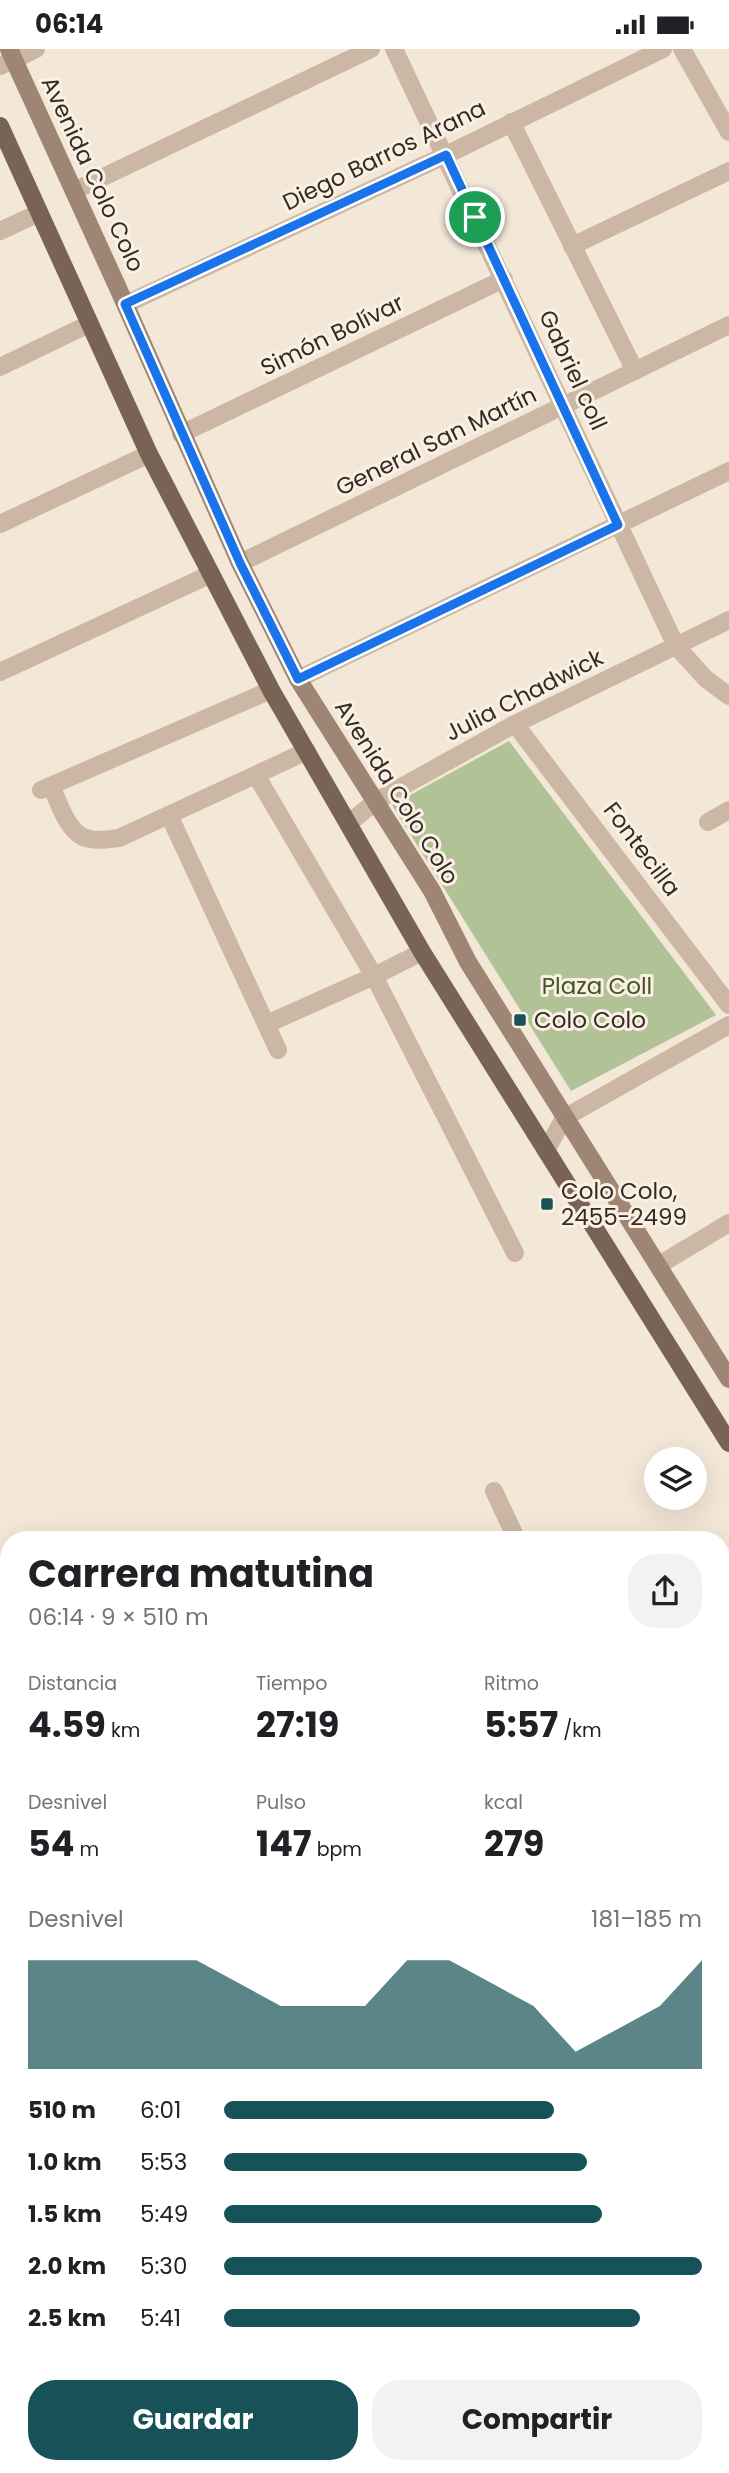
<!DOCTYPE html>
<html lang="es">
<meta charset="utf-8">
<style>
:root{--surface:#fff;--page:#f2f2f2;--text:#202124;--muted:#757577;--accent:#185259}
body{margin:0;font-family:Poppins,sans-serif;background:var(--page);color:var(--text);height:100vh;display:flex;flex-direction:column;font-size:26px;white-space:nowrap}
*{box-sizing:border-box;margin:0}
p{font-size:23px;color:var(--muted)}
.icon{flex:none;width:38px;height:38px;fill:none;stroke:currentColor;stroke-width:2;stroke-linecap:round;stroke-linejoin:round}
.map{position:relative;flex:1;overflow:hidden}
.side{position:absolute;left:0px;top:1482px;width:730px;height:943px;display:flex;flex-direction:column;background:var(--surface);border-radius:28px 28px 0 0;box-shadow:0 7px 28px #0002}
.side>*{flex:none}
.fabs{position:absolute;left:644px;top:1398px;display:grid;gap:14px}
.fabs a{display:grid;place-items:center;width:63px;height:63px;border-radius:50%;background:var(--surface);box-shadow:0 7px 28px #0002;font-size:35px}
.pin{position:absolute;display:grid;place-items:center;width:60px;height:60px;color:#fff;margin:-30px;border:4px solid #fff;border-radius:50%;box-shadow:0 2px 7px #0007}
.round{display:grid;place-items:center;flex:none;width:74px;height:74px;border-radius:28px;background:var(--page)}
.summary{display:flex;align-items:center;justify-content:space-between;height:119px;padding:0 28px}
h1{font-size:38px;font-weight:700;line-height:52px}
.figures{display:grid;grid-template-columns:repeat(3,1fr);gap:10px;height:119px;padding:7px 28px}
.figures div{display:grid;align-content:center}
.figures b{font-size:35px;font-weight:700}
.figures small{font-size:19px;font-weight:400}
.figures p{font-size:19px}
.chart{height:196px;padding:14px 28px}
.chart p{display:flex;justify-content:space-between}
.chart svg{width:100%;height:126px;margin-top:7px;fill:var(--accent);opacity:.7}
.cta{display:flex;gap:14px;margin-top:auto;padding:14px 28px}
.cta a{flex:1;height:80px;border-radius:28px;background:var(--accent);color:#fff;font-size:28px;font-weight:700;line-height:80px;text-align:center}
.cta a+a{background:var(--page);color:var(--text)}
ul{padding:0 28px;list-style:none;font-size:23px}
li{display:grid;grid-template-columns:112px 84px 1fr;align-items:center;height:52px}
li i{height:18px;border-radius:9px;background:var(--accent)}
.status{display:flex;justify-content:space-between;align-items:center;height:49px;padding:0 35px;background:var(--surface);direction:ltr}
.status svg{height:19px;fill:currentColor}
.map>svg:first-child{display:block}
</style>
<div class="status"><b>06:14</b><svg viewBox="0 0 49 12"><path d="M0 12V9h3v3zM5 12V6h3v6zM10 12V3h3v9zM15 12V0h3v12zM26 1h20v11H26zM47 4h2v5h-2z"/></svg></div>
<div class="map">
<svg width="729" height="2424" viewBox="0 0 729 2424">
<rect width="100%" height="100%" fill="#f3e7d7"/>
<polygon fill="#b1c296" points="509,692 716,966 571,1042 392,756"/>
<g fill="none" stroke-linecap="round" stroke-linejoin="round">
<g stroke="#cbb7a3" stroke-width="18">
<polyline points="394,0 676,597 706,630 729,647"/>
<polyline points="682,0 729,83"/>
<polyline points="0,17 36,0"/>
<polyline points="511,73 635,322"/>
<polyline points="74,142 371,0"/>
<polyline points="0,182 39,164"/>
<polyline points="572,197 729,122"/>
<polyline points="126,255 446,106 663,0"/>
<polyline points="0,318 89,275"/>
<polyline points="181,385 504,230"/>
<polyline points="0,475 149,405"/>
<polyline points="240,514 729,276"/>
<polyline points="0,623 211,525"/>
<polyline points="298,630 729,422"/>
<polyline points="515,675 729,956"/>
<polyline points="256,726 374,927 515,1204"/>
<path d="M51 737C60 755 68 787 90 790 99 792 110 790 119 789L307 702"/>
<polyline points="41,741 271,641"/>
<polyline points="169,766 278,1001"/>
<polyline points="708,773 729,761"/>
<polyline points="348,775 376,752 515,675 729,571"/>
<polyline points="267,975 374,927 422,903"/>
<polyline points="546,1102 564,1069 729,976"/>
<polyline points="659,1216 729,1174"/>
<polyline points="494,1442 517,1491"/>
<polyline points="0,1901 9,1892"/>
<polyline points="721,1918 729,1935"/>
<polyline points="192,2424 201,2417"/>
</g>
<g stroke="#9f8674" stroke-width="18">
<polyline points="9,0 118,239 240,514 298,630 432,842 468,913 729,1330"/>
<polyline points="0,1623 9,1631"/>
<polyline points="478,2417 483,2424"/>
</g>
<polyline stroke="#796355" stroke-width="18" points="0,77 149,405 271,641 422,903 729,1394"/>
</g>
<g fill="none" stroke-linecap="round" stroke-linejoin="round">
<g stroke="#fff" stroke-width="14">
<polygon id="route" points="446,106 618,476 298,630 240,514 125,255"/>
</g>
<use href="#route" stroke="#1a73e8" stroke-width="9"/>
</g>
<g fill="#185259" stroke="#faf1e4" stroke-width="2.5">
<rect x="513" y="964" width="14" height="14" rx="3.5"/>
<rect x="540" y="1148" width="14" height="14" rx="3.5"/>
</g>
<g text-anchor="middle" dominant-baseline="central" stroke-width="6" stroke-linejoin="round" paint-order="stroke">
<g font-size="23" fill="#352b25" stroke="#faf1e4">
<text transform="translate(384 106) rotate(-26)">Diego Barros Arana</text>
<text transform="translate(93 125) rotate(65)">Avenida Colo Colo</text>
<text transform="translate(332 286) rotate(-26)">Simón Bolívar</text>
<text transform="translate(573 321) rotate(65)">Gabriel coll</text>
<text transform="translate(436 392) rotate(-26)">General San Martín</text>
<text transform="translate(524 646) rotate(-27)">Julia Chadwick</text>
<text transform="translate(397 743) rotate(58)">Avenida Colo Colo</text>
<text transform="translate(642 800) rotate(53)">Fontecilla</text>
</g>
<g font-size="23" fill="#425527" stroke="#faf1e4">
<text x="597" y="937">Plaza Coll</text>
</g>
<g font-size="23" fill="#352b25" stroke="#faf1e4" text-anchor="start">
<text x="534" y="971">Colo Colo</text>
<text x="561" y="1142">Colo Colo,<tspan x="561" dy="26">2455-2499</tspan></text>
</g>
</g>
</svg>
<div class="fabs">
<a><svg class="icon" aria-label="layers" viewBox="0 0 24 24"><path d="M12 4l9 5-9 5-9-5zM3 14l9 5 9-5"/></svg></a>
</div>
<div class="pin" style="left:475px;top:168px;background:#1e9e55"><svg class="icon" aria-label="arrive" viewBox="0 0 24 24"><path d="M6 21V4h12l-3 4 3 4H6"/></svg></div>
<section class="side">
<div class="summary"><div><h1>Carrera matutina</h1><p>06:14 · 9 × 510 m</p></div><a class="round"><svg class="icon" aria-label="share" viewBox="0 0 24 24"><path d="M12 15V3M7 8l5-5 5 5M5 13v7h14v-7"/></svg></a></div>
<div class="figures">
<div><p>Distancia</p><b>4.59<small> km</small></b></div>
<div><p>Tiempo</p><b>27:19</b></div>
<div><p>Ritmo</p><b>5:57<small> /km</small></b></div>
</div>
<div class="figures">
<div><p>Desnivel</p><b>54<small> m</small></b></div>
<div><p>Pulso</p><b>147<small> bpm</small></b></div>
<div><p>kcal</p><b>279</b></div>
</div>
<div class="chart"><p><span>Desnivel</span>181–185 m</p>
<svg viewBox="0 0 160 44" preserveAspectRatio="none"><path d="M0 44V6L10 6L20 6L30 6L40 6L50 14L60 22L70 22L80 22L90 6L100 6L110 14L120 22L130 38L140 30L150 22L160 6V44z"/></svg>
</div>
<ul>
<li><b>510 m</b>6:01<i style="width:69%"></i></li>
<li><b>1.0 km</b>5:53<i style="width:76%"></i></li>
<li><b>1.5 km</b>5:49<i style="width:79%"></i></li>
<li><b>2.0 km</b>5:30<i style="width:100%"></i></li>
<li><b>2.5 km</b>5:41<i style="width:87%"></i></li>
</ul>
<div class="cta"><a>Guardar</a><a>Compartir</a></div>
</section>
</div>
